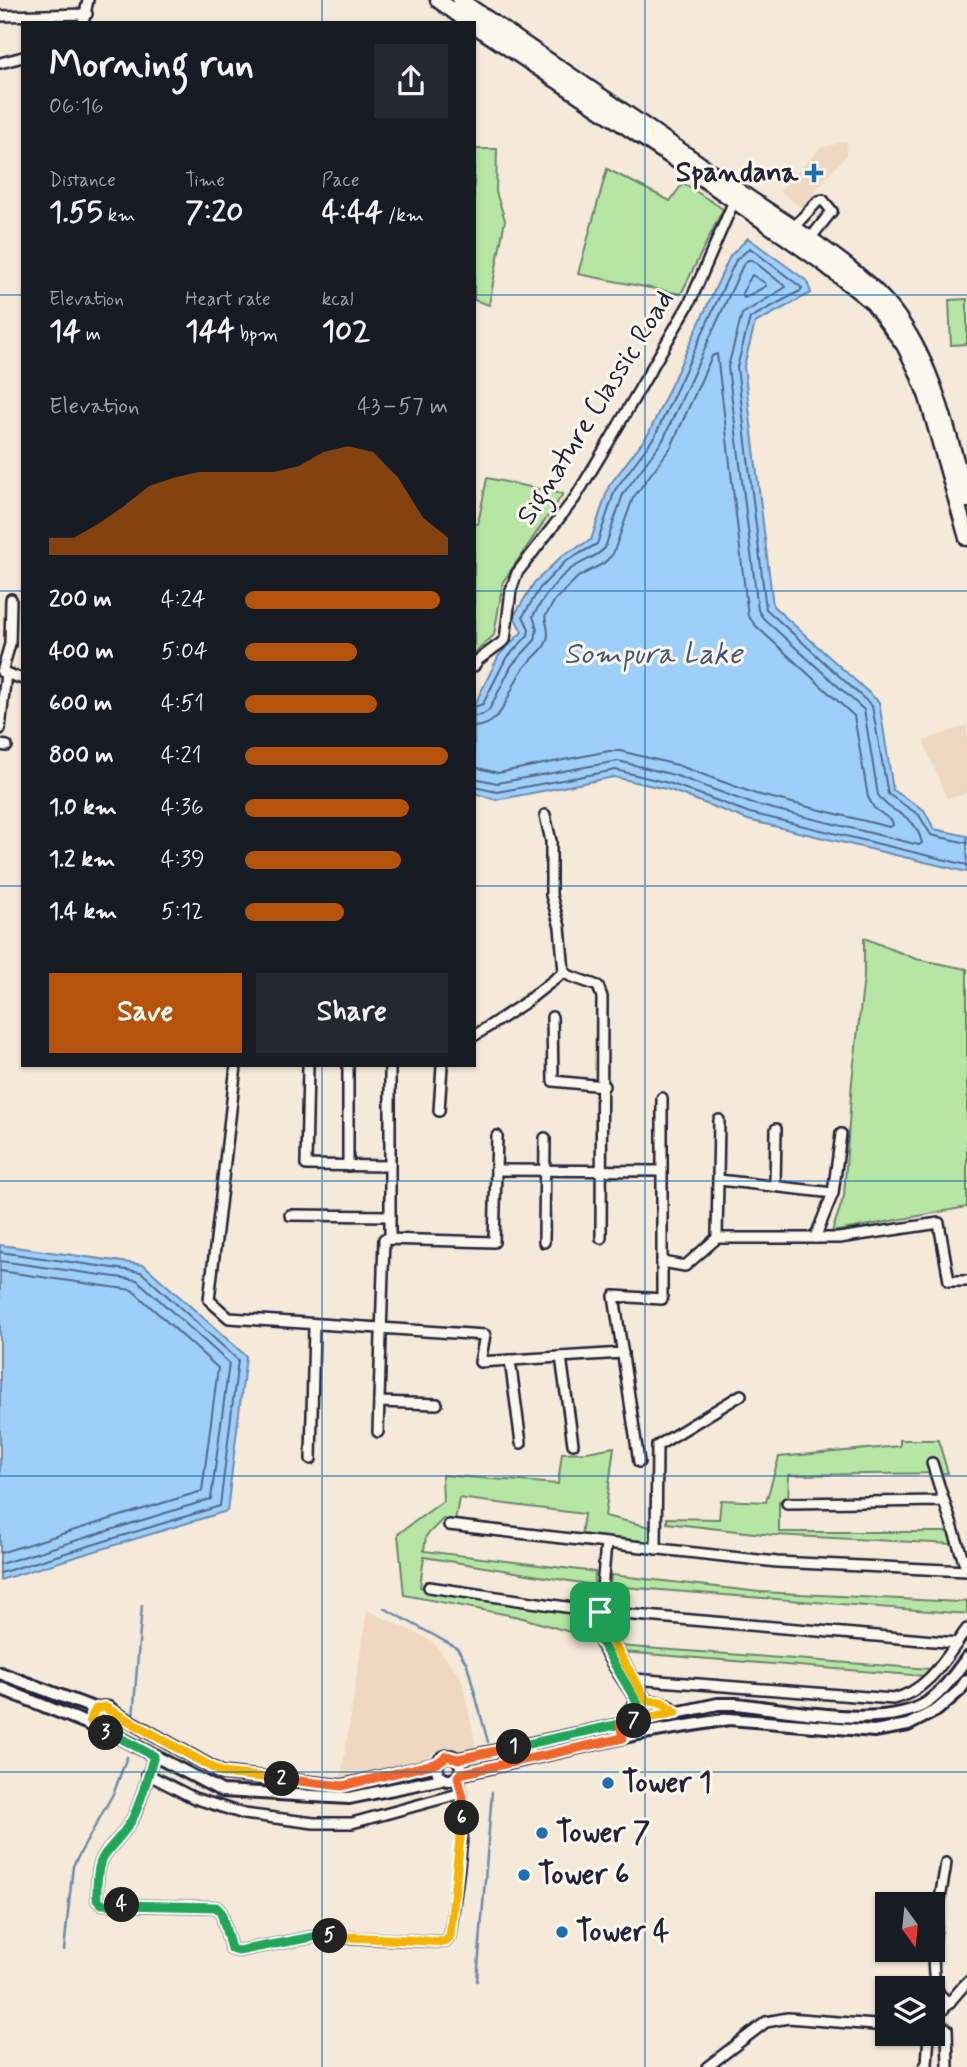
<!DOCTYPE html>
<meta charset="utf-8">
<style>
:root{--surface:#171b24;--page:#242831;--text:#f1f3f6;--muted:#9ea1a6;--accent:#b45309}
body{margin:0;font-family:Mynerve,sans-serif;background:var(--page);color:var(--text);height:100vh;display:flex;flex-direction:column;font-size:26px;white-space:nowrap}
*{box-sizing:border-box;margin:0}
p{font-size:23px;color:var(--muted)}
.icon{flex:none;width:38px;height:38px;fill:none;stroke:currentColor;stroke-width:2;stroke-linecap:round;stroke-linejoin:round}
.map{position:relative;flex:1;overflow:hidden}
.sheet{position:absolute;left:21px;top:21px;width:455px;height:1046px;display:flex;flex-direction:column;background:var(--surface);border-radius:0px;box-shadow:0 2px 5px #0004}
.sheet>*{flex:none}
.needle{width:46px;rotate:165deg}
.tools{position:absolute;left:875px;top:1892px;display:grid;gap:14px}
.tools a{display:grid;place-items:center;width:70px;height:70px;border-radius:0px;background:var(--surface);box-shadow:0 2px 5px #0004;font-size:35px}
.pin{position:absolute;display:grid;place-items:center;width:60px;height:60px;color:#fff;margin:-30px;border-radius:14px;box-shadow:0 4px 10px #0006}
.km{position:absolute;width:35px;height:35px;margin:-18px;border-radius:50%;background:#222;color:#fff;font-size:19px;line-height:35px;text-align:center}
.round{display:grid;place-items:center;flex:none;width:74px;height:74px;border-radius:0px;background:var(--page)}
.summary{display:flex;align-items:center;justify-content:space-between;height:119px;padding:0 28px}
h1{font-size:38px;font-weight:800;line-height:52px}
.figures{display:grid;grid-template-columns:repeat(3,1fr);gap:10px;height:119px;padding:7px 28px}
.figures div{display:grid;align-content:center}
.figures b{font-size:30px;font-weight:800}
.figures small{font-size:19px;font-weight:400}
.figures p{font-size:19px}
.chart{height:196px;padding:14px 28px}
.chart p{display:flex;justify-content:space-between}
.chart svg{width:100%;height:126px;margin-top:7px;fill:var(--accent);opacity:.7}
.action{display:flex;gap:14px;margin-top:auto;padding:14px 28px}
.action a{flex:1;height:80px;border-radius:0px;background:var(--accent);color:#fff;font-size:28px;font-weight:800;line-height:80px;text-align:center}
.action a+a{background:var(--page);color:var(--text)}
ul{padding:0 28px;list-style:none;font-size:23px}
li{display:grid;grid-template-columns:112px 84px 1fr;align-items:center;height:52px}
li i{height:18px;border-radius:9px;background:var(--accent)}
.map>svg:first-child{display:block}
</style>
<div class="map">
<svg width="967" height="2067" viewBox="0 0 967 2067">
<rect width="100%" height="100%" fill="#f5e9d9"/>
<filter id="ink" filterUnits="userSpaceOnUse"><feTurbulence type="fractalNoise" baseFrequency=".0143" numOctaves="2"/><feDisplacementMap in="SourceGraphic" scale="14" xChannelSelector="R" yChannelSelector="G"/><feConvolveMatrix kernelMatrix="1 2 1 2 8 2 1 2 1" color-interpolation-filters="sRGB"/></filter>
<g filter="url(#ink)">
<g fill="#eed8c2">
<polygon points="847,141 846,155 801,208 780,191 820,148"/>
<polygon points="967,725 967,793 947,799 923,741"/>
<polygon points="367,1610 432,1641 461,1677 477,1749 462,1752 454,1748 444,1747 432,1753 427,1760 359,1778 341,1777"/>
</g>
<g fill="#b7e6a4" stroke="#6c8470" stroke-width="2">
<polygon points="474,149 497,149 496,192 505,220 489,305 474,300"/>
<polygon points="607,169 670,201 683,183 723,209 681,294 578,274"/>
<polygon points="967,299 967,344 951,345 949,300"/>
<polygon points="487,478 563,494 503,582 494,635 474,654 474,524 478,524"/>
<polygon points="864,938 916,959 967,969 967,1207 832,1232 844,1196 852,1081 864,977"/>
<polygon points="900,1440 938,1440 948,1473 789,1475 788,1501 779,1501 779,1532 948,1532 952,1544 773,1535 667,1523 667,1518 719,1519 721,1500 766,1502 779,1457 900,1446"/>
<polygon points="614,1447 605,1516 650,1527 651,1542 581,1536 584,1514 459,1498 455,1521 443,1519 426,1536 424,1551 595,1572 594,1585 424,1557 420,1587 590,1616 594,1639 519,1617 404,1595 398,1534 443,1501 442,1475 558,1484 562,1453 587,1452"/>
<polygon points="611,1575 760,1592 959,1602 967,1600 967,1614 610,1586"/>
<polygon points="618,1646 931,1669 925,1676 622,1652"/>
</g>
<g fill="#9ecffb" stroke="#6c8aae" stroke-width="2">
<polygon points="748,238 807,281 811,293 755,323 744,366 773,606 879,702 893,790 924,810 934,829 967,836 967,872 748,820 670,790 614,777 496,800 474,793 474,706 499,655 522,632 514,616 534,583 563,555 591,540 609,486 649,433 730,256"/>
<polygon points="0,1245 144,1265 246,1356 227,1511 0,1580"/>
</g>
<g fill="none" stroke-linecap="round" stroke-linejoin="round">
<g stroke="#546788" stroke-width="2">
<polygon points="752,275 765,283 766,286 744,298 742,293"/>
<polyline points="474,707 483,704 505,660 528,635 529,629 523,616 540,588 566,561 597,544 615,490 655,436 736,260 750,248 802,288 800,291 750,318 737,367 766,609 872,706 888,794 919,815 931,835 967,843"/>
<path d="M474 716 482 715 489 710 512 665 535 640 537 629 533 616C543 598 555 581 571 569 582 561 596 558 605 548L623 494 663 440 743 265 748 260H752L786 287 742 314 728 367 758 610 763 618 864 710 878 795C892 817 914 810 922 843L919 845 753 804 674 775 618 761 497 783 474 778"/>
<path d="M474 727C504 726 507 693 521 672 527 661 540 655 546 643 550 634 547 626 545 617L555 600 578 577 604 563 613 554 633 498 671 447 712 356 717 354 748 616 756 626 854 716 868 797 874 808 892 821 893 825 889 827 756 794 677 765 620 751H609L498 773 474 767"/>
<polyline points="474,787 497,792 616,770 672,784 750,813 967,865"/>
<polyline points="0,1252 141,1272 238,1360 220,1506 0,1573"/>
<polyline points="0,1261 137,1280 229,1363 211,1499 0,1564"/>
<polyline points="0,1271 132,1290 218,1368 202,1491 0,1553"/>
</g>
<g stroke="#6c8aae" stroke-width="2.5">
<polyline points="384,1608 457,1648 467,1664 488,1742"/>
<polyline points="133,1718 142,1605"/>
<polyline points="64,1950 73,1866 114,1792 127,1757"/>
<polyline points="477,1981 492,1792"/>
</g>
<g stroke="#22223b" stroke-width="14">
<g id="minor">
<polyline points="0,16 87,14"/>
<polyline points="83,23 88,0"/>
<polyline points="0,63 23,57"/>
<polyline points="793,228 818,201 823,200 832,211 809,240"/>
<polyline points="474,666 478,660 505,640 511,590 517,573 575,498 610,440 690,302 734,201"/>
<polyline points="2,672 10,644 11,599"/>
<polyline points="2,672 23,679"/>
<polyline points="0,729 6,673"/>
<polyline points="0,745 7,746"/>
<polyline points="545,815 551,841 551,895 560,927 564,972"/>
<polyline points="564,972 570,976 598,986 602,997 601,1238"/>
<polyline points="552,1017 553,1081 604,1086"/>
<polyline points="474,1036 523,1004 564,972"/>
<polyline points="236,1066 209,1300 229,1318 485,1335 480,1362 623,1353"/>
<polyline points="308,1066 306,1165 390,1166"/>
<polyline points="439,1111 442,1066"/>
<polyline points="348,1166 348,1066"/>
<polyline points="496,1170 662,1171"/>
<polyline points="719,1180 833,1193"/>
<polyline points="775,1186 776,1129"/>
<polyline points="290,1215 390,1216"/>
<polyline points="717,1238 719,1120"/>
<polyline points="815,1238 833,1193 841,1134"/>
<polyline points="390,1239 390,1066"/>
<polyline points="544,1242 545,1138"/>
<polyline points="662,1262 685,1266 717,1238 839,1238 939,1223 949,1281 967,1281"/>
<polyline points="561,1357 573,1444"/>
<polyline points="510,1360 521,1443"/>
<polyline points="379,1402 437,1404"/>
<polyline points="378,1432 384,1239 494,1242 497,1136"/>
<polyline points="311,1459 314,1326"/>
<polyline points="639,1462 614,1296 662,1299 662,1098"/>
<polyline points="932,1463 944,1501"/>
<polyline points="787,1503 944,1501 967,1571"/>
<path d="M449 1525 606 1543 600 1612 594 1618C595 1645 624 1680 638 1704"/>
<polyline points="606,1543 777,1562 967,1571"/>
<polyline points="656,1549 657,1446 741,1395"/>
<polyline points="429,1587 600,1612 957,1643"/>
<polyline points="600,1612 607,1633 647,1701"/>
<path d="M634 1679 893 1699C929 1691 946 1657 967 1629"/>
<path d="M623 1737C615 1703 652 1690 676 1711"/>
<path d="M154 1756C148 1773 140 1809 130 1823 105 1860 96 1848 97 1900L102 1904 115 1905 216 1907 221 1912 231 1949 238 1951 318 1936 445 1942 450 1936C455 1888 470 1822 458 1777"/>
<polyline points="147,1774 194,1798 244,1814 314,1823 352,1823 462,1793"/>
<path d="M946 1863C942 1892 923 1974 941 1996 944 1999 947 2001 950 2003"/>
<polyline points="934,2020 947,2029 948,2066"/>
<polyline points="933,2021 967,1982"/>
<polyline points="707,2067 766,2022 788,2018 887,2026"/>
<polyline points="924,2067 927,2064 929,2034"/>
</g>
</g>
<g stroke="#22223b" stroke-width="16">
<g id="tertiary">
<polyline points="0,1673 96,1709"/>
<polyline points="0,1688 91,1725"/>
<circle cx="104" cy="1720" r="13"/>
<polyline points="115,1713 222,1773 342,1786 437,1764"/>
<polyline points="109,1732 222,1791 349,1798 442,1779"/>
<circle cx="449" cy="1768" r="12"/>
<path d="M458 1759 718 1704H736C786 1709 886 1731 928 1702 944 1690 955 1674 967 1658"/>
<polyline points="460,1774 638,1734 729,1719 874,1731 908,1725 937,1710 959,1691 967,1680"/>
</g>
</g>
<g stroke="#22223b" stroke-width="19">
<g id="primary">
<polyline points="438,0 470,23"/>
<path d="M460 0C553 64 648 127 740 192 788 225 860 267 895 313 936 368 948 436 967 500"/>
<polyline points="474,25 676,160 823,263 873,303 904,345 916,369 927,397 967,538"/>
</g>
</g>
<use href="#minor" stroke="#fbf7ec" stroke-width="9"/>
<use href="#tertiary" stroke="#fbf7ec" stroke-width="10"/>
<use href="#primary" stroke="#fbf7ec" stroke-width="14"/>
</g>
</g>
<g fill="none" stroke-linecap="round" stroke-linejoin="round" filter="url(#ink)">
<g stroke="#fff" stroke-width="14">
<polyline id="split-1" points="514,1747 620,1724 625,1714 638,1704 601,1642 594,1618 600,1612"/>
</g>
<g stroke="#fff" stroke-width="14">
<polyline id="split-2" points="282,1779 342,1786 437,1763 447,1756 458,1759 514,1747"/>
</g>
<g stroke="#fff" stroke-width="14">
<polyline id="split-3" points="106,1733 96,1731 90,1720 96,1709 104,1707 222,1773 282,1779"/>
</g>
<g stroke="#fff" stroke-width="14">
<path id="split-4" d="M106 1733 109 1732 154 1756C148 1774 140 1808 130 1823 105 1860 96 1848 97 1900L102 1904 122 1905"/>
</g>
<g stroke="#fff" stroke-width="14">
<polyline id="split-5" points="122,1905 216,1907 221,1912 231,1949 238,1951 318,1936 330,1936"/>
</g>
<g stroke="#fff" stroke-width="14">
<polyline id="split-6" points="330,1936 445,1942 450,1936 462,1818"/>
</g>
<g stroke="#fff" stroke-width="14">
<polyline id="split-7" points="462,1818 463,1798 458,1777 460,1774 623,1738 620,1724 634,1721"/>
</g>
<g stroke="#fff" stroke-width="14">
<polyline id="split-8" points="600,1612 607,1633 647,1701 661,1702 676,1712 634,1721"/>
</g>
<use href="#split-1" stroke="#22a559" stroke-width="9"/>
<use href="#split-2" stroke="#f0652b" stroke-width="9"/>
<use href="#split-3" stroke="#f5b400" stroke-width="9"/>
<use href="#split-4" stroke="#22a559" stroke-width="9"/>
<use href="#split-5" stroke="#22a559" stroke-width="9"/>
<use href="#split-6" stroke="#f5b400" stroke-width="9"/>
<use href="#split-7" stroke="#f0652b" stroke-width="9"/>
<use href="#split-8" stroke="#f5b400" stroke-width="9"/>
</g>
<path fill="none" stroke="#1f6fb2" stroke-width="2" stroke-opacity="0.55" d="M322 0V23M645 0V2067M0 295H23M474 295H967M0 591H23M474 591H967M0 886H23M474 886H967M322 1066V2067M0 1181H967M0 1476H967M0 1772H967"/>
<g fill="#1f6fb2" stroke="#fbf7ec" stroke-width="2.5">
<path d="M810.5 162.5h7v7h7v7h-7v7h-7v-7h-7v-7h7z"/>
<circle cx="608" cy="1783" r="7"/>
<circle cx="542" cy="1833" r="7"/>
<circle cx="524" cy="1875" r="7"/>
<circle cx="562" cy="1932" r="7"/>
</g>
<g text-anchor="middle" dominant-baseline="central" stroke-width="6" stroke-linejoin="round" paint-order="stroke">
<g font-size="28" font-weight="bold" fill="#22223b" stroke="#fbf7ec" text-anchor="start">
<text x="798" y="173" text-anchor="end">Spandana</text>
<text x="622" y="1783">Tower 1</text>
<text x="556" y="1833">Tower 7</text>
<text x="538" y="1875">Tower 6</text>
<text x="576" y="1932">Tower 4</text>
</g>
<g font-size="28" fill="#22223b" stroke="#fbf7ec">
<text transform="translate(596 408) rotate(-58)">Signature Classic Road</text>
</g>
<g font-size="30" font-style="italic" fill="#475675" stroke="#fbf7ec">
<text x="653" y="654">Sompura Lake</text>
</g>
</g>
</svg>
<div class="tools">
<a><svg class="needle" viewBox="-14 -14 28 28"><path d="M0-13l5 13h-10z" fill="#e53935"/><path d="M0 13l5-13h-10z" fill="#9ea1a6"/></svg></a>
<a><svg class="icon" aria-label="layers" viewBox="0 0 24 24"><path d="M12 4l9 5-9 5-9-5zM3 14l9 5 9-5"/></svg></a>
</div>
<div class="pin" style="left:600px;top:1612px;background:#1e9e55"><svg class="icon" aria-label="arrive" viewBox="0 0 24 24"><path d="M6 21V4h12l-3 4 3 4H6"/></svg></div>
<b class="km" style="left:514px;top:1747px">1</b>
<b class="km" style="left:282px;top:1779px">2</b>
<b class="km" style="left:106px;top:1733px">3</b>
<b class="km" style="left:122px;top:1905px">4</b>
<b class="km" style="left:330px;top:1936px">5</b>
<b class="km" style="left:462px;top:1818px">6</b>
<b class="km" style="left:634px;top:1721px">7</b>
<section class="sheet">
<div class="summary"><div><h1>Morning run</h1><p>06:16</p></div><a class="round"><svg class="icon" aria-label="share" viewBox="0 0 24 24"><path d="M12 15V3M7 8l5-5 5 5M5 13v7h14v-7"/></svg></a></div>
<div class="figures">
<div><p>Distance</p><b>1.55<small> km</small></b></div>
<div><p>Time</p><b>7:20</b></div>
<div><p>Pace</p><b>4:44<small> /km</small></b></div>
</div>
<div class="figures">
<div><p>Elevation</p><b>14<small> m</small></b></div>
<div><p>Heart rate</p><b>144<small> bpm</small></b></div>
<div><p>kcal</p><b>102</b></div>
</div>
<div class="chart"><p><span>Elevation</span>43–57 m</p>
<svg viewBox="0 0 160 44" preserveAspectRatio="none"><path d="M0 44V38L10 38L20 33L30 27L40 20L50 17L60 15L70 15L80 15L90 15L100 13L110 8L120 6L130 8L140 17L150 31L160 38V44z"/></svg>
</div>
<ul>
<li><b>200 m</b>4:24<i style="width:96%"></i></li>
<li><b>400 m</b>5:04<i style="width:55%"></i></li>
<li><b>600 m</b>4:51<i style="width:65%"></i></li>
<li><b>800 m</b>4:21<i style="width:100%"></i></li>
<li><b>1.0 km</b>4:36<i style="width:81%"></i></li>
<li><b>1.2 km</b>4:39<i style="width:77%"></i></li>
<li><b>1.4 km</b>5:12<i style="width:49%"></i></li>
</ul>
<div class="action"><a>Save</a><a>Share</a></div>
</section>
</div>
